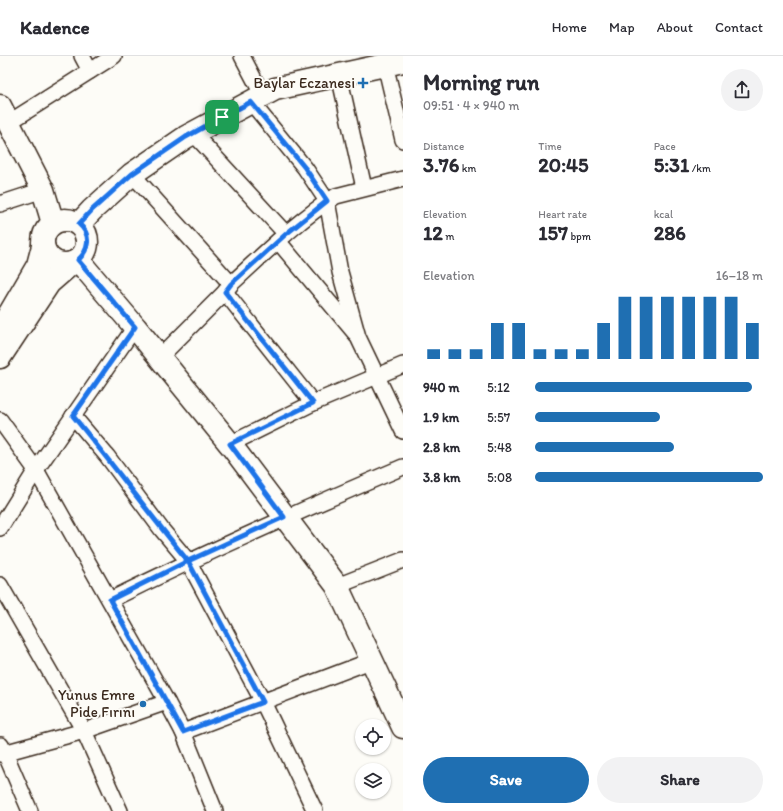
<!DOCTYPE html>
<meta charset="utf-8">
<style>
:root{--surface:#fff;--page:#f2f2f3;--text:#2b2b33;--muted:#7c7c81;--line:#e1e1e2;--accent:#1f6fb2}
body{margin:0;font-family:Itim,sans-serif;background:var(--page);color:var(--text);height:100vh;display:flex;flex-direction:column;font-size:15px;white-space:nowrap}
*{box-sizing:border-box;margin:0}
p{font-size:13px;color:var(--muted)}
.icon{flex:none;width:22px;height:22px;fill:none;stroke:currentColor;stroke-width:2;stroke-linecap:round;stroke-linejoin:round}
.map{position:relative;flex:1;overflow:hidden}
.details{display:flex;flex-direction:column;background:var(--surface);width:380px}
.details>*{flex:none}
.controls{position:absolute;left:355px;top:663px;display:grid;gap:8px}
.controls a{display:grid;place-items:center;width:36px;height:36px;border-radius:50%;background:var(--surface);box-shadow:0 1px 3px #0004;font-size:20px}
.pin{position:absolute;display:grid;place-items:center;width:34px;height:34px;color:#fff;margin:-17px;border-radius:8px;box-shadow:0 2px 6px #0006}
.round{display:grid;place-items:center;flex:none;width:42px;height:42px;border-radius:21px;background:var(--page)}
.summary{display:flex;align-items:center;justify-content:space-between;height:68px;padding:0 20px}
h1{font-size:22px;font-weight:800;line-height:30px}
.stats{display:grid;grid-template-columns:repeat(3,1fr);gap:6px;height:68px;padding:4px 20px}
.stats div{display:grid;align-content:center}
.stats b{font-size:20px;font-weight:800}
.stats small{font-size:11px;font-weight:400}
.stats p{font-size:11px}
.chart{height:112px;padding:8px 20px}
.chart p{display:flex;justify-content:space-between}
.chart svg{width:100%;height:72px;margin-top:4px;stroke:var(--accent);stroke-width:6}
.cta{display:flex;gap:8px;margin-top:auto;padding:8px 20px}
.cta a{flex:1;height:46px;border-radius:24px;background:var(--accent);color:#fff;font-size:16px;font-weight:800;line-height:46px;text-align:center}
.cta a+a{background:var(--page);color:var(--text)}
ul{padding:0 20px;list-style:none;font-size:13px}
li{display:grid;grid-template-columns:64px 48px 1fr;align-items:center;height:30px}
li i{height:10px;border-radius:5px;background:var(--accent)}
header{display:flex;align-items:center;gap:24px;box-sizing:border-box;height:56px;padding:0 20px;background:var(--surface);border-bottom:1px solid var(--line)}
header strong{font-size:19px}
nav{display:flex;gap:22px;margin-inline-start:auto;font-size:14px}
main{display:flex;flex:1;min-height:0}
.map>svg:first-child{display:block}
</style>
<header>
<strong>Kadence</strong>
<nav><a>Home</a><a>Map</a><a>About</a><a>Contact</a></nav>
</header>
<main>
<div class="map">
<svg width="403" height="755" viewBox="0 0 403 755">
<rect width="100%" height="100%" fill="#fdfcf7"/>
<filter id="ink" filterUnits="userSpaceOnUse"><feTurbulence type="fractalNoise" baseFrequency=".025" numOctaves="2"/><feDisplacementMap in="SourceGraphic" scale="8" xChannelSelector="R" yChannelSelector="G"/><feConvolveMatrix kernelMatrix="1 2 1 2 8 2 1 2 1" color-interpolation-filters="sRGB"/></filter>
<g filter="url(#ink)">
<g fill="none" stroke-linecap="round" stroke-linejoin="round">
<g stroke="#3b2a1e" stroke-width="18">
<g id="street">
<polyline points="82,0 90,15"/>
<polyline points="242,0 263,40"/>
<polyline points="385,8 403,84"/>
<polyline points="339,19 364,132"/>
<polyline points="251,46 305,112 327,145 340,216 358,281 403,375"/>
<polyline points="8,67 114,0"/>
<polyline points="193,77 286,178"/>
<polyline points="132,118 231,228"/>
<polyline points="0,148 43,134"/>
<polyline points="278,185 355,277"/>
<polyline points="225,236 313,347"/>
<path d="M159 302 225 236 231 228C265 197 298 164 336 140L403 123"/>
<polyline points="73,360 107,400 162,474 188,505 263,646 315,755"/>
<polyline points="0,364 36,414 167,646 183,676 215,755"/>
<polyline points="230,388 313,347 403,309"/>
<polyline points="0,472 36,414 135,271"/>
<polyline points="0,529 84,675 120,755"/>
<polyline points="337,530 403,504"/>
<path d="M110 544C207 496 304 453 403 411"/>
<polyline points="183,676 373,604"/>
<polyline points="1,689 5,697 30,755"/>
<polyline points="0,698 84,675 167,646"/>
</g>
</g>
<g stroke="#3b2a1e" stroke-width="25">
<g id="secondary">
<polyline points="0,50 43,134 53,167"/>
<circle cx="65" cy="186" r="22"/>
<polyline points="79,168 92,154 132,118 186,81 275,33 403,5"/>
<polyline points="78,204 135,271 230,388 337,530 403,671"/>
<polyline points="0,274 38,209 43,190"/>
<polyline points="0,301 49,227 72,207"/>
</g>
</g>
<use href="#street" stroke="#fdfcf7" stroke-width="15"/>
<use href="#secondary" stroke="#fdfcf7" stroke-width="22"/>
</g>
</g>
<g fill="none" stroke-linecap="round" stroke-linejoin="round" filter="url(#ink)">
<g stroke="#fff" stroke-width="8">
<path id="route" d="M222 61 186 81 132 118 92 154 79 168C92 179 89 194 78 204L135 271 73 360C113 408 149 458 188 505L110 544 183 676 263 646 188 505 284 461 230 388 313 347 225 236 231 228 286 178 327 145 305 112 251 46 222 61"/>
</g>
<use href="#route" stroke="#1a73e8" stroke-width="5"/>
</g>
<g fill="#1f6fb2" stroke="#fdfcf7" stroke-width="1.5">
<path d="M361 21h4v4h4v4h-4v4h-4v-4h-4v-4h4z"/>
<circle cx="143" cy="648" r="4"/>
</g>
<g text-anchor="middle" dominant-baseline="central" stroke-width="4" stroke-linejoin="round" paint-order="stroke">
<g font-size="15" fill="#3b2a1e" stroke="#fdfcf7" text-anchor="end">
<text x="355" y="27">Baylar Eczanesi</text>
<text x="135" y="639">Yunus Emre<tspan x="135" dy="17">Pide Fırını</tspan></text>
</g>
</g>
</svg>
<div class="controls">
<a><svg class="icon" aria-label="locate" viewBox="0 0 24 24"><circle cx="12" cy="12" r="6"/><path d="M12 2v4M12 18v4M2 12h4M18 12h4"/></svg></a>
<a><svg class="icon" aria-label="layers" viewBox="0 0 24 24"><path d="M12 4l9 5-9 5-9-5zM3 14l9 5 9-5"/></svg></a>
</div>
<div class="pin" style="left:222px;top:61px;background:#1e9e55"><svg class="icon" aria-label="arrive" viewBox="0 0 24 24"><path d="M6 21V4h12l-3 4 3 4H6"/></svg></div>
</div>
<section class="details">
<div class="summary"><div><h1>Morning run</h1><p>09:51 · 4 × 940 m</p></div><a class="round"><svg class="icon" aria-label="share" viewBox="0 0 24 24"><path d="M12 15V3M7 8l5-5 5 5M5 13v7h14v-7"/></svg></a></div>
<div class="stats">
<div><p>Distance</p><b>3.76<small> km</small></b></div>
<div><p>Time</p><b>20:45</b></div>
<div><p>Pace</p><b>5:31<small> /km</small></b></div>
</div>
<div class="stats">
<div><p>Elevation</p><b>12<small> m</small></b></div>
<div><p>Heart rate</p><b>157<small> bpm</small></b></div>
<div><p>kcal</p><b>286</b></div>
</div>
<div class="chart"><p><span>Elevation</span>16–18 m</p>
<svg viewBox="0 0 160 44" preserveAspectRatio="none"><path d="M5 44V38M15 44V38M25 44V38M35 44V22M45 44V22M55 44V38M65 44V38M75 44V38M85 44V22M95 44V6M105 44V6M115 44V6M125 44V6M135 44V6M145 44V6M155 44V22"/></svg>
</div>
<ul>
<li><b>940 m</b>5:12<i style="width:95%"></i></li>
<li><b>1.9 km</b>5:57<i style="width:55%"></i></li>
<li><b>2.8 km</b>5:48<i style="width:61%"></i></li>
<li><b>3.8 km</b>5:08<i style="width:100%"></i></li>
</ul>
<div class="cta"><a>Save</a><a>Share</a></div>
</section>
</main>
